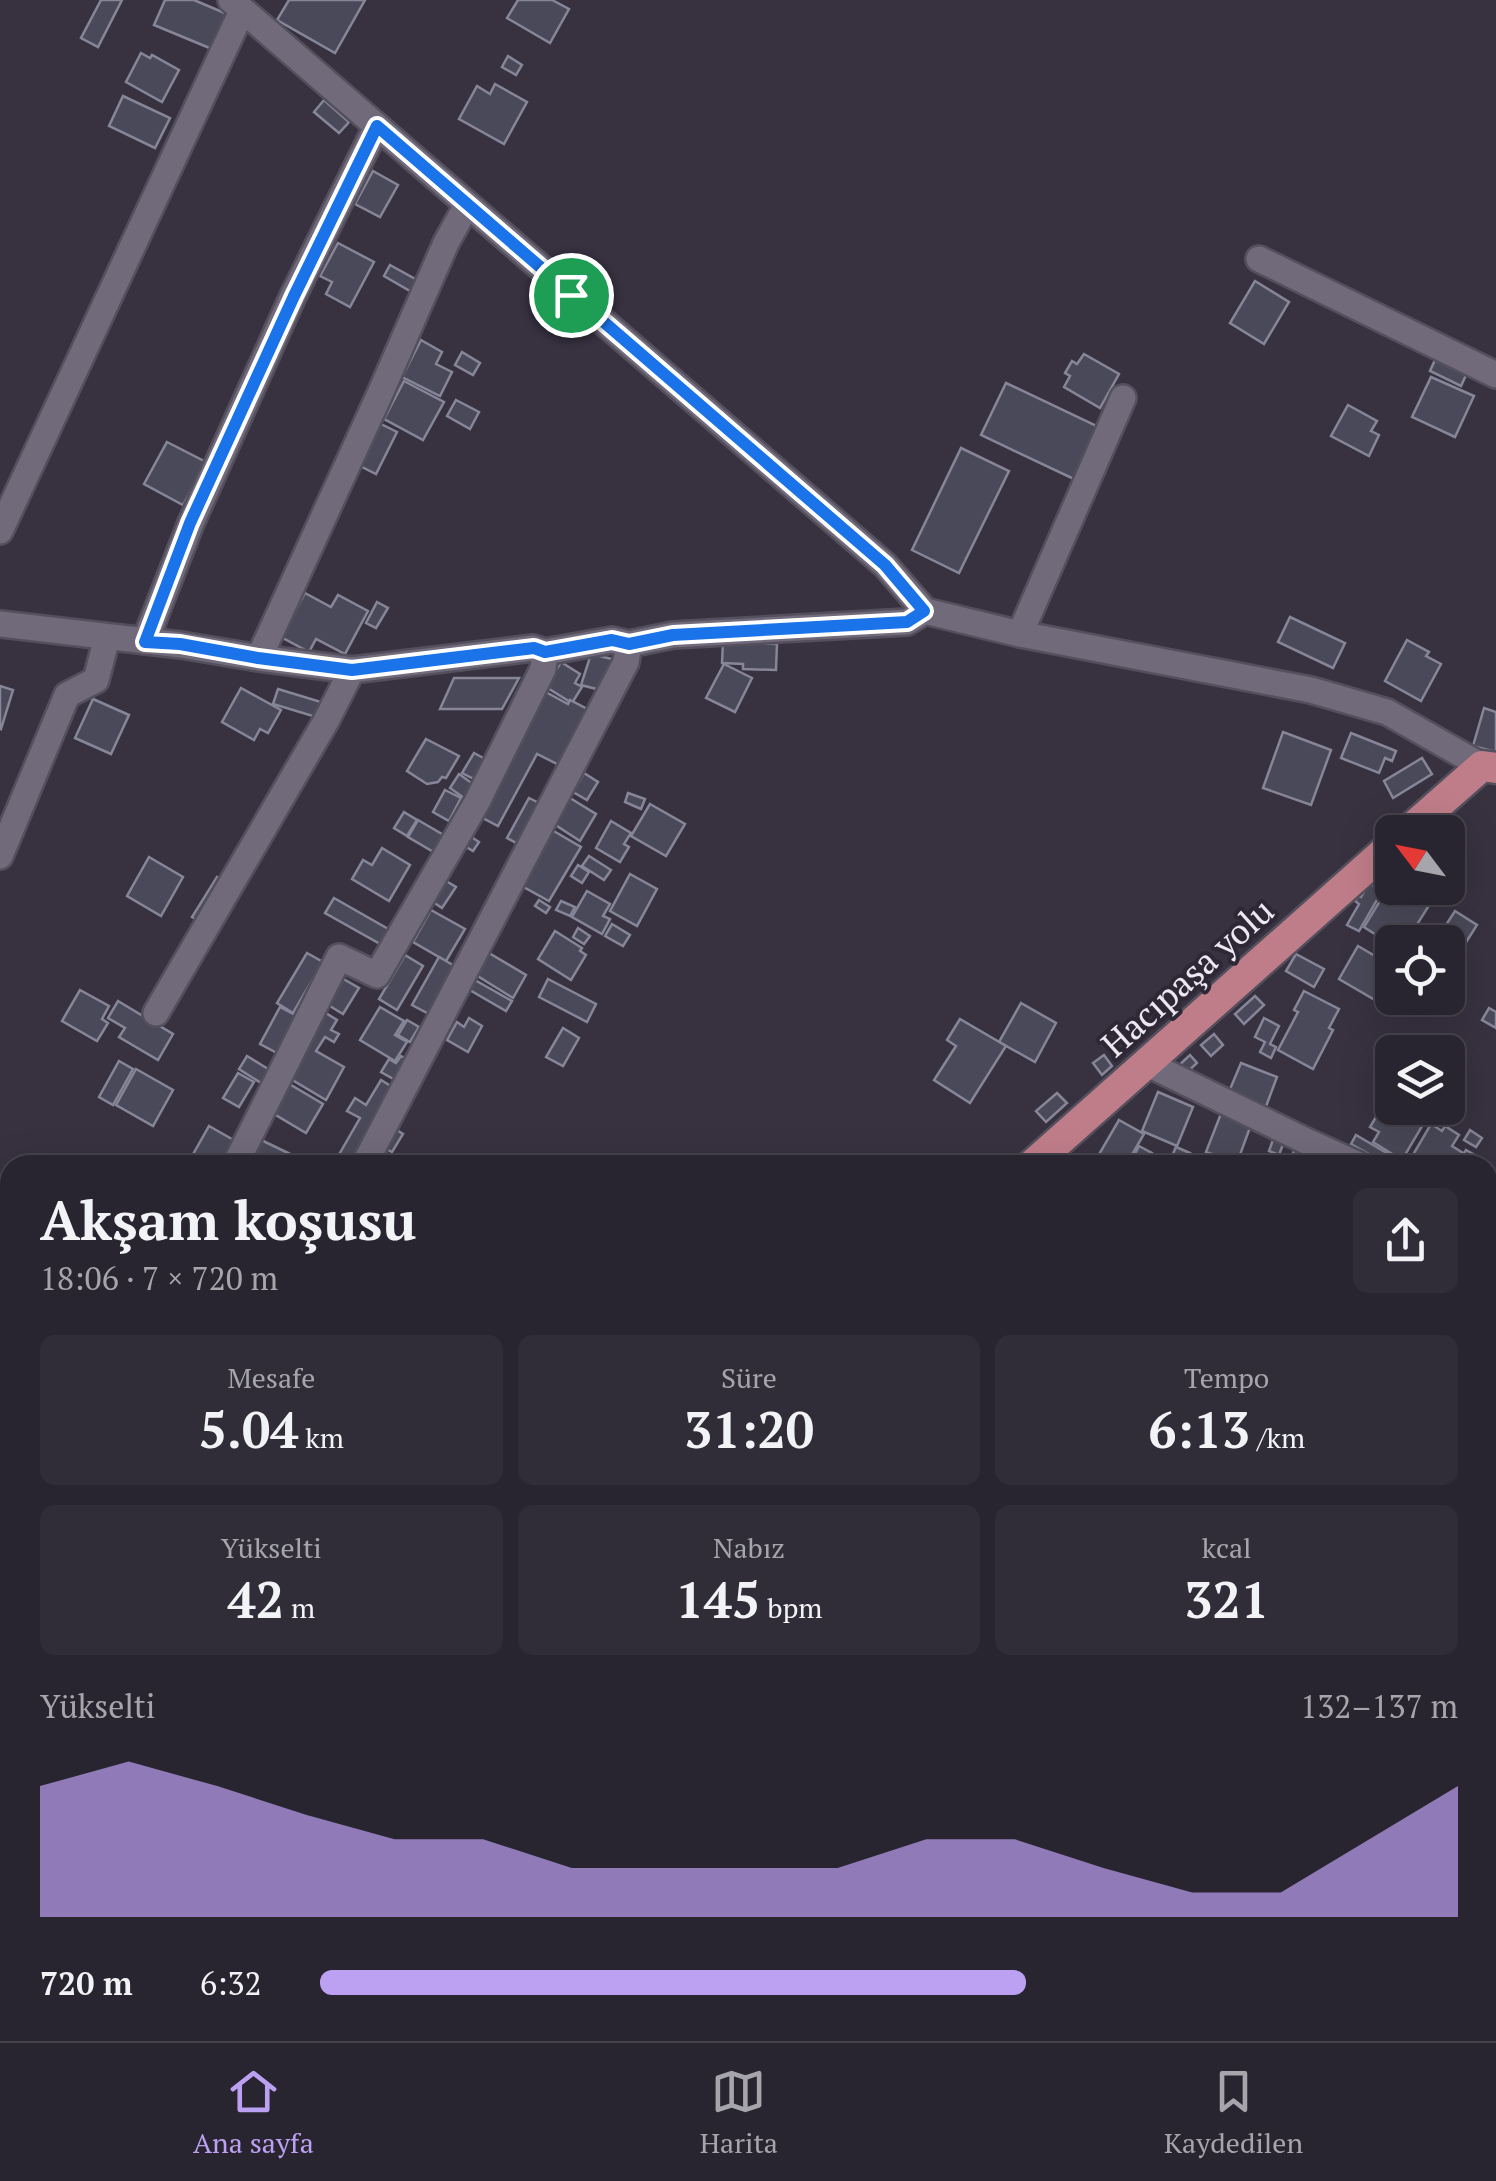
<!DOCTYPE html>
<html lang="tr">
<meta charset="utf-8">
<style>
:root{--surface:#292530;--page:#312d38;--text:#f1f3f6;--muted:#a5a5ab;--line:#45424c;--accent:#bca0f2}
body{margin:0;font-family:"PT Serif",serif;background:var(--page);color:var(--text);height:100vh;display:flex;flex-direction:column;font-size:38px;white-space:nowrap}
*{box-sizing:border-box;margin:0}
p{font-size:32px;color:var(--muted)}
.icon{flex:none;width:55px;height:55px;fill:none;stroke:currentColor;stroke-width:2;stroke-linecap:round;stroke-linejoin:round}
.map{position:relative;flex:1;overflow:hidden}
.details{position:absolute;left:0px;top:1155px;width:1498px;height:888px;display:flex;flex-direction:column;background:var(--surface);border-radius:30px 30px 0 0;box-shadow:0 10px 40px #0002,0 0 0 2px var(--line)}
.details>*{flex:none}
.needle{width:65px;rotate:302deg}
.buttons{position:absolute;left:1375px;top:815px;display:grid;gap:20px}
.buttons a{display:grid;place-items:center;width:90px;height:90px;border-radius:15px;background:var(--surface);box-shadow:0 10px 40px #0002,0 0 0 2px var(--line);font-size:50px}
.pin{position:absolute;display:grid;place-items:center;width:85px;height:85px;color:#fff;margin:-42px;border:5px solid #fff;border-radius:50%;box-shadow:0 2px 10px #0007}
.round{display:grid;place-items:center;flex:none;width:105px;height:105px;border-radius:15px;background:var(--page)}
.summary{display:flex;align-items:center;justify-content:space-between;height:170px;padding:0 40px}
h1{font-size:55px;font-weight:800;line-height:75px}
.figures{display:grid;grid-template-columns:repeat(3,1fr);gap:15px;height:170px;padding:10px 40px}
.figures div{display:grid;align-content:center;border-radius:15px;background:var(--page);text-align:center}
.figures b{font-size:50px;font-weight:800}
.figures small{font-size:28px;font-weight:400}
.figures p{font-size:28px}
.chart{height:280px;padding:20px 40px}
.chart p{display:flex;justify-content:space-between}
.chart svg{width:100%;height:180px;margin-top:10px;fill:var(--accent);opacity:.7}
ul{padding:0 40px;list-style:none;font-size:32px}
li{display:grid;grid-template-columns:160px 120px 1fr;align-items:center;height:75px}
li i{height:25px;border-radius:12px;background:var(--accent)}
.tabs{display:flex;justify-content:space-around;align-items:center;height:140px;border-top:2px solid var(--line);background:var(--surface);font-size:28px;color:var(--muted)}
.tabs a{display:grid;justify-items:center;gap:5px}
.tabs .active{color:var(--accent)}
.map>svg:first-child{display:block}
</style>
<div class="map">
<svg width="1496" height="2041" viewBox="0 0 1496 2041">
<rect width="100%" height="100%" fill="#373140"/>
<g fill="#494959" stroke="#868698" stroke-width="2.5">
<polygon points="101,0 122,0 98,47 81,38"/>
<polygon points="165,0 194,0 227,14 212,49 154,25"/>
<polygon points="289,0 365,0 335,53 277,20"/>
<polygon points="518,0 552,0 569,9 550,43 507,18"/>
<polygon points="141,53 150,58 152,55 179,70 162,102 126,82"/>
<polygon points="508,56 522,65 516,75 502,67"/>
<polygon points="495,84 527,102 504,144 459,119 477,86 490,94"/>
<polygon points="123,96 170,118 155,148 109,126"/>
<polygon points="324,100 349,122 339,133 314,112"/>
<polygon points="373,171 398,185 380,217 355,204"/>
<polygon points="338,243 374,262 350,307 326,294 332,282 320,276"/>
<polygon points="390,265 417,280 410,291 384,276"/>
<polygon points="1255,281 1289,302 1264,344 1230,323"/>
<polygon points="421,340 442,352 436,364 452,372 440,396 402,377"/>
<polygon points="462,352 480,363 473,375 455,365"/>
<polygon points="1084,354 1119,374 1100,408 1064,387 1070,376 1065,373 1072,361 1077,364"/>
<polygon points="1435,360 1466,375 1461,386 1430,371"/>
<polygon points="1431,377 1474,396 1455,437 1412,417"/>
<polygon points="404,381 444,402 423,440 384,419"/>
<polygon points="1006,383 1101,428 1076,480 981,435"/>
<polygon points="456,400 479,412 470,429 447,416"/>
<polygon points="1348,405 1377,421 1371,431 1379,435 1369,456 1331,436"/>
<polygon points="381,424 397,432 376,474 360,466"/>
<polygon points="167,442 206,462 183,505 144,484"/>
<polygon points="961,448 1009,471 959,573 912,550"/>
<polygon points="305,593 331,607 338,595 368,611 345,654 316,639 309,652 281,637"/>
<polygon points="377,602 388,608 376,628 366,623"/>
<polygon points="1290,617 1345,643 1333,668 1278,642"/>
<polygon points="1407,640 1429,652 1426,656 1441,664 1421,701 1385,681"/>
<polygon points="723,642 777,644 776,670 743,669 743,664 722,663"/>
<polygon points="591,654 616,660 608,692 581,685"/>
<polygon points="561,662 580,674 575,683 582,687 572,703 546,687"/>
<polygon points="724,664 752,678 735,712 706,698"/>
<polygon points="454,678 519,678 502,709 440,709"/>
<polygon points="0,686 13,690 1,729 0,728"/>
<polygon points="241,688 281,710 268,733 260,729 254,740 222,722"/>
<polygon points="278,689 321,702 316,717 273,704"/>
<polygon points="542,690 568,704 570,700 593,712 563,767 537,754 498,826 475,814"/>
<polygon points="93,699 129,715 111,754 75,738"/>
<polygon points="1484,708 1496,712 1496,752 1473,746"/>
<polygon points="1283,732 1331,750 1311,805 1263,788"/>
<polygon points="1351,733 1396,751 1392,761 1385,758 1379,773 1341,758"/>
<polygon points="426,739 459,756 446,778 442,777 438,782 427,784 407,771"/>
<polygon points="474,753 489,761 478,781 462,773"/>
<polygon points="1422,758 1432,774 1393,798 1384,781"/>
<polygon points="584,773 598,782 587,800 573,792"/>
<polygon points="459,774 473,784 464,798 450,788"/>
<polygon points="445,790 461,798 449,821 433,812"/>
<polygon points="628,793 645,799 641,809 625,802"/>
<polygon points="529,798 543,805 520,845 507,838"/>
<polygon points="570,798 596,814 580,841 554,824"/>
<polygon points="650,804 685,824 666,856 631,836"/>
<polygon points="404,812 417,820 407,836 394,828"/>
<polygon points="418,820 447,837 437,854 408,837"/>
<polygon points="611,821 631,833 624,844 629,847 620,862 596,848"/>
<polygon points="552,830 581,847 549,901 520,885"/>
<polygon points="464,832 479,842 473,851 458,842"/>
<polygon points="382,848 410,865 389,901 352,879 363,860 372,865"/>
<polygon points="589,856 611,870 604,880 582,866"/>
<polygon points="149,857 183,877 161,916 127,896"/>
<polygon points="578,865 589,872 582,883 571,876"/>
<polygon points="630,874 657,889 637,926 610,911"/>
<polygon points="217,877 227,884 203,923 192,917"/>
<polygon points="441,878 456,887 442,908 427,898"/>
<polygon points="1392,881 1392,888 1421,888 1435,896 1406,942 1392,942 1392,945 1364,927"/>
<polygon points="1369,883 1382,891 1359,931 1347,925 1359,904 1355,901 1358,896 1361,897"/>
<polygon points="587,891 610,904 603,916 610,919 602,934 572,917"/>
<polygon points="334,898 390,930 382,945 325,913"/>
<polygon points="539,900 550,907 546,913 535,906"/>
<polygon points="561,901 575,907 570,916 556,910"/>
<polygon points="431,910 465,929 446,961 413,942"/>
<polygon points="1455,911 1477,925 1448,971 1448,942 1435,942"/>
<polygon points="612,924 630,935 623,946 605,936"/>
<polygon points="578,928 590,936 584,944 573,937"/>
<polygon points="555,931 582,948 580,951 586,955 571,980 538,959"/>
<polygon points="1415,933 1430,942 1409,942"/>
<polygon points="1358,946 1392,966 1392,970 1375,1000 1339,979"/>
<polygon points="307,953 323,962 293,1013 277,1003"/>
<polygon points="489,953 526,975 513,998 476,975"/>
<polygon points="1296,954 1324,969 1314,987 1286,971"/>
<polygon points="405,955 423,966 397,1010 379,999"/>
<polygon points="439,957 458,968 431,1015 412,1005"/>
<polygon points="340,977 359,988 343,1014 325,1003"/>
<polygon points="473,979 512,1001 506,1011 468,989"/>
<polygon points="548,979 596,1004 587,1022 539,997"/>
<polygon points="80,990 109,1006 102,1019 108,1023 97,1041 62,1021"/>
<polygon points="1304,991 1339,1009 1329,1028 1333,1030 1313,1069 1278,1050 1298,1012 1294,1010"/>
<polygon points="1255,996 1264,1005 1244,1024 1235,1014"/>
<polygon points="118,1001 173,1034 158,1060 119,1037 125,1028 108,1018"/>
<polygon points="1021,1003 1056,1023 1035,1062 999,1042"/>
<polygon points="280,1007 299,1017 279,1054 260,1044"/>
<polygon points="380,1007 404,1021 395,1035 407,1042 395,1061 360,1040"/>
<polygon points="1489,1008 1496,1012 1496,1028 1482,1020"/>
<polygon points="321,1010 337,1020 331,1030 339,1034 334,1042 325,1037 316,1051 344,1067 326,1100 289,1078"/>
<polygon points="469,1018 482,1026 468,1052 447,1040 457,1022 464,1027"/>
<polygon points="1264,1018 1279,1026 1270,1044 1276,1047 1271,1058 1260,1052 1265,1042 1255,1037"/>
<polygon points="960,1019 1006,1046 970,1103 934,1080 956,1046 947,1040"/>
<polygon points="407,1020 419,1027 410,1042 398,1035"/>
<polygon points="563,1028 579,1038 563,1066 546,1057"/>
<polygon points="1214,1034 1223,1045 1211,1056 1201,1045"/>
<polygon points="1104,1055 1112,1066 1102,1075 1093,1063"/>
<polygon points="1190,1055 1197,1063 1184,1075 1177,1067"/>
<polygon points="247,1056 273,1072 264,1085 239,1069"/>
<polygon points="401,1056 409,1060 397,1081 381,1072 389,1059 396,1063"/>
<polygon points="119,1061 133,1069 113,1105 99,1097"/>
<polygon points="1241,1063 1277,1077 1265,1109 1228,1094"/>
<polygon points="136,1069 173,1090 153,1126 116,1105"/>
<polygon points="238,1073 254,1082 239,1107 223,1098"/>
<polygon points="381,1080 394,1088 350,1165 333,1165 360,1118 347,1111 355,1098 366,1105"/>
<polygon points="286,1082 323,1104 306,1133 269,1111"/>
<polygon points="1158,1092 1193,1107 1177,1146 1142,1131"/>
<polygon points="1057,1093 1067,1103 1046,1122 1036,1111"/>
<polygon points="1382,1107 1391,1112 1394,1108 1397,1108 1424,1123 1402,1160 1373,1142 1379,1132 1370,1127"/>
<polygon points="1433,1108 1445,1108 1437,1119 1429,1114"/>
<polygon points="1222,1111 1252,1122 1237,1163 1206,1152"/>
<polygon points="1119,1120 1144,1134 1126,1165 1113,1165 1098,1156"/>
<polygon points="1431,1124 1442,1131 1445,1126 1459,1135 1452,1146 1463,1153 1457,1163 1446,1157 1441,1165 1407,1165"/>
<polygon points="209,1126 237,1142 225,1165 187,1165"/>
<polygon points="392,1127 403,1134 392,1152 381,1146"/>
<polygon points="1470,1130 1482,1138 1476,1147 1464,1140"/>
<polygon points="1275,1134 1285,1139 1279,1155 1269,1151"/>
<polygon points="1356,1135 1390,1155 1385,1163 1351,1144"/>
<polygon points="257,1138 313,1165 244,1165"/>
<polygon points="1297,1144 1313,1151 1307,1165 1290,1160"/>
<polygon points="1139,1146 1152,1153 1147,1162 1134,1156"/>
<polygon points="1176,1147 1190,1153 1185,1165 1168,1165"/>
<polygon points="380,1149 395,1159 391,1165 371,1165"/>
<polygon points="1466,1150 1482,1159 1479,1165 1457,1165"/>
<polygon points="1496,1178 1496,1213 1488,1209 1488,1198"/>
<polygon points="1496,1262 1496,1288 1488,1285"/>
<polygon points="1488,1287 1496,1290 1488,1315"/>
<polygon points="9,1300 10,1331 3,1342 0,1340 0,1316"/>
<polygon points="1496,1484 1496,1526 1488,1521 1488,1499"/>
<polygon points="1488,1559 1496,1563 1496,1607 1491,1618 1488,1617"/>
<polygon points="1488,1846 1496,1850 1496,1883 1492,1893 1488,1891"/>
<polygon points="1488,1918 1496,1923 1496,1940 1492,1947 1488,1945"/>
<polygon points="1488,1983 1496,1986 1496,2036 1488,2032"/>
<polygon points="0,2020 10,2026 10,2032 20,2032 15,2041 0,2041"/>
<polygon points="29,2032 77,2032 73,2039 61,2033 57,2041 45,2041"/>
<polygon points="94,2032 110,2032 125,2041 89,2041"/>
<polygon points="181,2032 196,2032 212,2041 176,2041"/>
<polygon points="974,2032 1000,2032 1017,2041 970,2041"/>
<polygon points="1250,2032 1296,2032 1291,2041 1257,2041 1248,2036"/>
<polygon points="1404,2032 1439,2032 1436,2041 1419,2041 1403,2035"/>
<polygon points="1462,2032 1472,2032 1496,2041 1459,2041"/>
</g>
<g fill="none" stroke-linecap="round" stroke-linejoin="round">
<g stroke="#544f5c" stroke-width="30">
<g id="minor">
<polyline points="231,0 885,565 925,611 1020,634 1311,690 1387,712 1482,766"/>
<polyline points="1259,259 1496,375"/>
<polyline points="0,531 242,11"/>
<polyline points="0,624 181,645 259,658 352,670 533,648 545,652 612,640 629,644 673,635 907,622 925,611"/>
<polyline points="1020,634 1123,398"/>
<polyline points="145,641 191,523 293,296 377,126"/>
<polyline points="259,658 379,396 446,243 467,205"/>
<polyline points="0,856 67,695 96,680 107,637"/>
<polyline points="156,1013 326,721 352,670"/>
<polyline points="1146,1063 1308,1142 1359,1165"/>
<polyline points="235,1165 339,957 377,975 477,802 543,669 545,652"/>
<polyline points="364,1165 626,662 629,644"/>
<polyline points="1488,1221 1496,1224"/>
<polyline points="0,1259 10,1264"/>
<polyline points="1488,1667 1496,1648"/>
<polyline points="0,1765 10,1772"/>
<polyline points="1181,2032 1201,2041"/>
<polyline points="1301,2041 1306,2032"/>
</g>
</g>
<g stroke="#544f5c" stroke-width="35">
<g id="major">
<polyline points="1407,832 1482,766 1496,768"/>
<polyline points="1032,1165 1392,845"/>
<polyline points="0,1846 10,1841"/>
</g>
</g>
<use href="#minor" stroke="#706a7b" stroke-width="25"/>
<use href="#major" stroke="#bf7d89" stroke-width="30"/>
</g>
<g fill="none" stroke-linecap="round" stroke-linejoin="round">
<g stroke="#fff" stroke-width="20">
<polygon id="route" points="377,126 885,565 924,611 907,622 673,635 629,644 612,640 545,652 534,648 352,670 258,658 180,644 145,642 190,523 294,296"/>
</g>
<use href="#route" stroke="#1a73e8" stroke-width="12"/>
</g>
<g text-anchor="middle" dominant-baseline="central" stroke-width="8" stroke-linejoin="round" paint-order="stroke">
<g font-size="35" fill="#ece8f2" stroke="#2d2736">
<text transform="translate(1187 977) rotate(-42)">Hacıpaşa yolu</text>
</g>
</g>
</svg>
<div class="buttons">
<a><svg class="needle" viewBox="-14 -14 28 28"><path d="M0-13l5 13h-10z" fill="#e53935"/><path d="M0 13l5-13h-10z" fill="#a5a5ab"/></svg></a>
<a><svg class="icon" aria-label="locate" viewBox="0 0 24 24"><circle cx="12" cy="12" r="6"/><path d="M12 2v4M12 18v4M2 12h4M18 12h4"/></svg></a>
<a><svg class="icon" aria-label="layers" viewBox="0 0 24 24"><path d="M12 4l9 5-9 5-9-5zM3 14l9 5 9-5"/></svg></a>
</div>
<div class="pin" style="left:571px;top:295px;background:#1e9e55"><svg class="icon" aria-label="arrive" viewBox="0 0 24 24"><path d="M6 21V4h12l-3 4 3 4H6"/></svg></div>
<section class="details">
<div class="summary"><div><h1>Akşam koşusu</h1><p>18:06 · 7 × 720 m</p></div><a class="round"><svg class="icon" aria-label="share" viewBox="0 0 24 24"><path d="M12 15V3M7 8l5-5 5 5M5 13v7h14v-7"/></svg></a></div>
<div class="figures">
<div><p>Mesafe</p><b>5.04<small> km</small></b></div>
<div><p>Süre</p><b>31:20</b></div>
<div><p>Tempo</p><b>6:13<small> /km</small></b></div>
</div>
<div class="figures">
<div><p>Yükselti</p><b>42<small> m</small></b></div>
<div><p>Nabız</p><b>145<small> bpm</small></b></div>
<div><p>kcal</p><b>321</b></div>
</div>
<div class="chart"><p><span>Yükselti</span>132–137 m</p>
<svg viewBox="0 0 160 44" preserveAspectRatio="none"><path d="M0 44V12L10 6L20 12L30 19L40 25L50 25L60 32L70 32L80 32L90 32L100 25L110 25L120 32L130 38L140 38L150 25L160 12V44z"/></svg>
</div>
<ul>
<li><b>720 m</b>6:32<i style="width:62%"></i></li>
</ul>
</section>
</div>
<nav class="tabs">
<a class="active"><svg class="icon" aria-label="home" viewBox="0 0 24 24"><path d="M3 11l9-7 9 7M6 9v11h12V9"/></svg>Ana sayfa</a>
<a><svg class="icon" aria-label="map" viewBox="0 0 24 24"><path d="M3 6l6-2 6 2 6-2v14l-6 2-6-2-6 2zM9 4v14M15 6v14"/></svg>Harita</a>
<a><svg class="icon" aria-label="saved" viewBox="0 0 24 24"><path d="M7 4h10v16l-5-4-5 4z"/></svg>Kaydedilen</a>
</nav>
